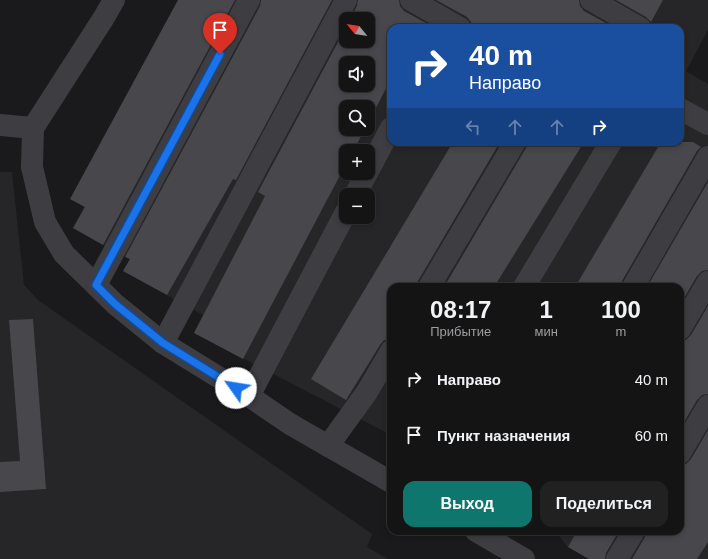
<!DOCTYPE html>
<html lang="ru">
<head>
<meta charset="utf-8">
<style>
  body { margin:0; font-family:Helvetica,sans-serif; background:#212122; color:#f1f3f6; height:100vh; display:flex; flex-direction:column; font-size:15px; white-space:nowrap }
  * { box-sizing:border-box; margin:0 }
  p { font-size:13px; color:#9d9ea0 }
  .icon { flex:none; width:22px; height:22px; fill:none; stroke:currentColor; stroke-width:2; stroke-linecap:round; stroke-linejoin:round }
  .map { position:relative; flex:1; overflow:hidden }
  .drawer { position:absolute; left:387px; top:283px; width:297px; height:252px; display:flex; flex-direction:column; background:#141415; border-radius:12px; box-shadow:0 2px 6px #0003,0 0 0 1px #333334 }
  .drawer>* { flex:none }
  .banner { position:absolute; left:387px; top:24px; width:297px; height:122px; border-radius:12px; box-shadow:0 2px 6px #0003,0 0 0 1px #333334; background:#1a4fa0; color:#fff; overflow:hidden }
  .needle { width:26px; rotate:300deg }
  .controls { position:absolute; left:339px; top:12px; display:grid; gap:8px }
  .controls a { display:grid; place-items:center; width:36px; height:36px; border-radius:8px; background:#141415; box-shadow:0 2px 6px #0003,0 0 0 1px #333334; font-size:20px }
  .pin { position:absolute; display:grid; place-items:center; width:34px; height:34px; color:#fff; margin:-41px -17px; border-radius:50% 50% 50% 0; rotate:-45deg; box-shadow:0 0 4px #0007 }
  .pin .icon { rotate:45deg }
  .me { position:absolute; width:44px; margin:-22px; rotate:302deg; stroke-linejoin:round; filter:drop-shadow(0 0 3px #0008) }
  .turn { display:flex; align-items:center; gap:14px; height:84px; padding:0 16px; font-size:18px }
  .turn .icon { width:52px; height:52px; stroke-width:2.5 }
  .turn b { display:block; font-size:28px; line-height:34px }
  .lanes { display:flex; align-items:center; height:38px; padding:0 16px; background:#0003; justify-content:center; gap:20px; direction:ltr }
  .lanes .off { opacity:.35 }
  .eta { display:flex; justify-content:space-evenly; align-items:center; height:68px; text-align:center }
  .eta b { font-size:24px; font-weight:700; line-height:28px }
  .cta { display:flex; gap:8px; margin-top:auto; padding:8px 16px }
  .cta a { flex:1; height:46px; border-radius:12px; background:#0f766e; color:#fff; font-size:16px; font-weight:700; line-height:46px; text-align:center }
  .cta a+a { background:#212122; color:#f1f3f6 }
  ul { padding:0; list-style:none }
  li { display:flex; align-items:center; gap:12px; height:56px; padding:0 16px }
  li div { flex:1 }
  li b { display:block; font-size:15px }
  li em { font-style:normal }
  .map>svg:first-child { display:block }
</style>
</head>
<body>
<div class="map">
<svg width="708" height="559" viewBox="0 0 708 559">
  <rect width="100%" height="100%" fill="#1a1a1c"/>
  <!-- built -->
  <g fill="#262629" fill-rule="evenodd">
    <path d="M178,0H708V30L686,71L708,84V559H589L568,547L555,531H680V287H391V435L194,333L203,315L123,271L130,259L73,228L84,207L70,199ZM346,19H368V41H346ZM391,28H680V142H391ZM346,63H368V85H346ZM346,107H368V129H346ZM346,151H368V173H346ZM346,195H368V217H346Z"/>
    <path d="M0,172H12L24,285L38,300L372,534L367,547L388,559H0Z"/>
  </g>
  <!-- building -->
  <g fill="#47474c" fill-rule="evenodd">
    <path d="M178,0H235L103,245L73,228L85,207L70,199Z"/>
    <path d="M261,0H332L236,180L233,179L167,295L123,271L130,259L125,257L260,6Z"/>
    <path d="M358,0H399L400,6L404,11L435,28H391V79L368,123V107H346V129H365L353,151H346V164L243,359L194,333L265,196L258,192L346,27V41H368V19H350L357,6ZM346,63H368V85H346Z"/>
    <path d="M436,0H579L580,6L584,11L615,28H472L471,22L467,17Z"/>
    <path d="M616,0H663L651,22L646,17Z"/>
    <path d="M453,142H500L418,281L417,287H391V339L384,340L380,345L346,400L311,379Z"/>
    <path d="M527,142H584L494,287H444L526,148Z"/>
    <path d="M661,142H693L701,147L697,151L622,281L621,287H575Z"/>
    <path d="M708,182V270L702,271L697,276L680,305V287H647Z"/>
    <path d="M708,306V394L702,395L697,400L680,429V341L686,340L691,335Z"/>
    <path d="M33,319L46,489L0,492V462L20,461L9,320Z"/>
    <path d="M708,430V542L697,559H632L645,537L646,531H680V465L686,464L691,459Z"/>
    <path d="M577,531H619L606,553L605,559H589L568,547Z"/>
  </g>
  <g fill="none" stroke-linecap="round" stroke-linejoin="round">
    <!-- minor -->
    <g stroke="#3d3d42" stroke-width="22">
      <path d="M114,0L103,19L33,128L32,167L45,222L64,254L115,304L163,343L249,396L290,424L391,482"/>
      <path d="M411,0L460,28"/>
      <path d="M591,0L640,28"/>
      <path d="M680,109L708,124"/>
      <path d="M0,125L33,128"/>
      <path d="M368,171L391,128"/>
      <path d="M355,195L367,173"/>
      <path d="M96,285L249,0"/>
      <path d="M429,287L515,142"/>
      <path d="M524,287L611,142"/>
      <path d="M633,287L708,157"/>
      <path d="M680,329L708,282"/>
      <path d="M163,343L346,0"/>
      <path d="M249,396L346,212"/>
      <path d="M328,446L367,392L391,351"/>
      <path d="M680,453L708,406"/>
      <path d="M476,531L524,559"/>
      <path d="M617,559L634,531"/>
    </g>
  </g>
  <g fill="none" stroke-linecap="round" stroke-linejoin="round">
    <!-- route casing -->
    <g stroke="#114b97" stroke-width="10">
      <path id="route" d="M220,54L96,285L115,304L163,343L236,388"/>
    </g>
    <!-- route -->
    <use href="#route" stroke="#1a73e8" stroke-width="7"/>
  </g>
</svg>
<div class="controls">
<a><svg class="needle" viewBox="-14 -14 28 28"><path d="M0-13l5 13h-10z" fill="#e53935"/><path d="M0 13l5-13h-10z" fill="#9d9ea0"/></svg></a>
<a><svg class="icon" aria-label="sound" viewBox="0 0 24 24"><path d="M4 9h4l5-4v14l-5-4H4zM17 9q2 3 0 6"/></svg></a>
<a><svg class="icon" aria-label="search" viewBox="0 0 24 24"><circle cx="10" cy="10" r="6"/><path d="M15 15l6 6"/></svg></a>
<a>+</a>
<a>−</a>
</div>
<div class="pin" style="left:220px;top:54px;background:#d93025"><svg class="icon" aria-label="arrive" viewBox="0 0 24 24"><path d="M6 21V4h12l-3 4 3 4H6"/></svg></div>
<svg class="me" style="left:236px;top:388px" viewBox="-20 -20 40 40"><circle r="19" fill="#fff"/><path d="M0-13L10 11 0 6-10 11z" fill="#1a73e8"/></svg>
<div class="banner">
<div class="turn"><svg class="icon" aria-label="right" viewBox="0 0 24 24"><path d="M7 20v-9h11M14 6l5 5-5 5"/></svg><div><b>40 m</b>Направо</div></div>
<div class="lanes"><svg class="icon off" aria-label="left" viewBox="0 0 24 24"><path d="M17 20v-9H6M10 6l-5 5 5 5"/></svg><svg class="icon off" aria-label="ahead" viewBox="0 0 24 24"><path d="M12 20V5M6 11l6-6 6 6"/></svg><svg class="icon off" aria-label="ahead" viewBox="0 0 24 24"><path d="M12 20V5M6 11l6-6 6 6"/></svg><svg class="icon" aria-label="right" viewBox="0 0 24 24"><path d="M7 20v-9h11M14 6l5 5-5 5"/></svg></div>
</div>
<section class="drawer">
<div class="eta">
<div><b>08:17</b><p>Прибытие</p></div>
<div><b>1</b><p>мин</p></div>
<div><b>100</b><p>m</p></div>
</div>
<ul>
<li><svg class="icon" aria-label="right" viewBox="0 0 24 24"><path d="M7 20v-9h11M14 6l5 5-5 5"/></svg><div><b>Направо</b></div><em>40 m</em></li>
<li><svg class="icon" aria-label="arrive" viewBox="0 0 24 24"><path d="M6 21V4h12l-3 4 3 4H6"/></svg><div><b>Пункт назначения</b></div><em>60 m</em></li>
</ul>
<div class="cta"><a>Выход</a><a>Поделиться</a></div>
</section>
</div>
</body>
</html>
